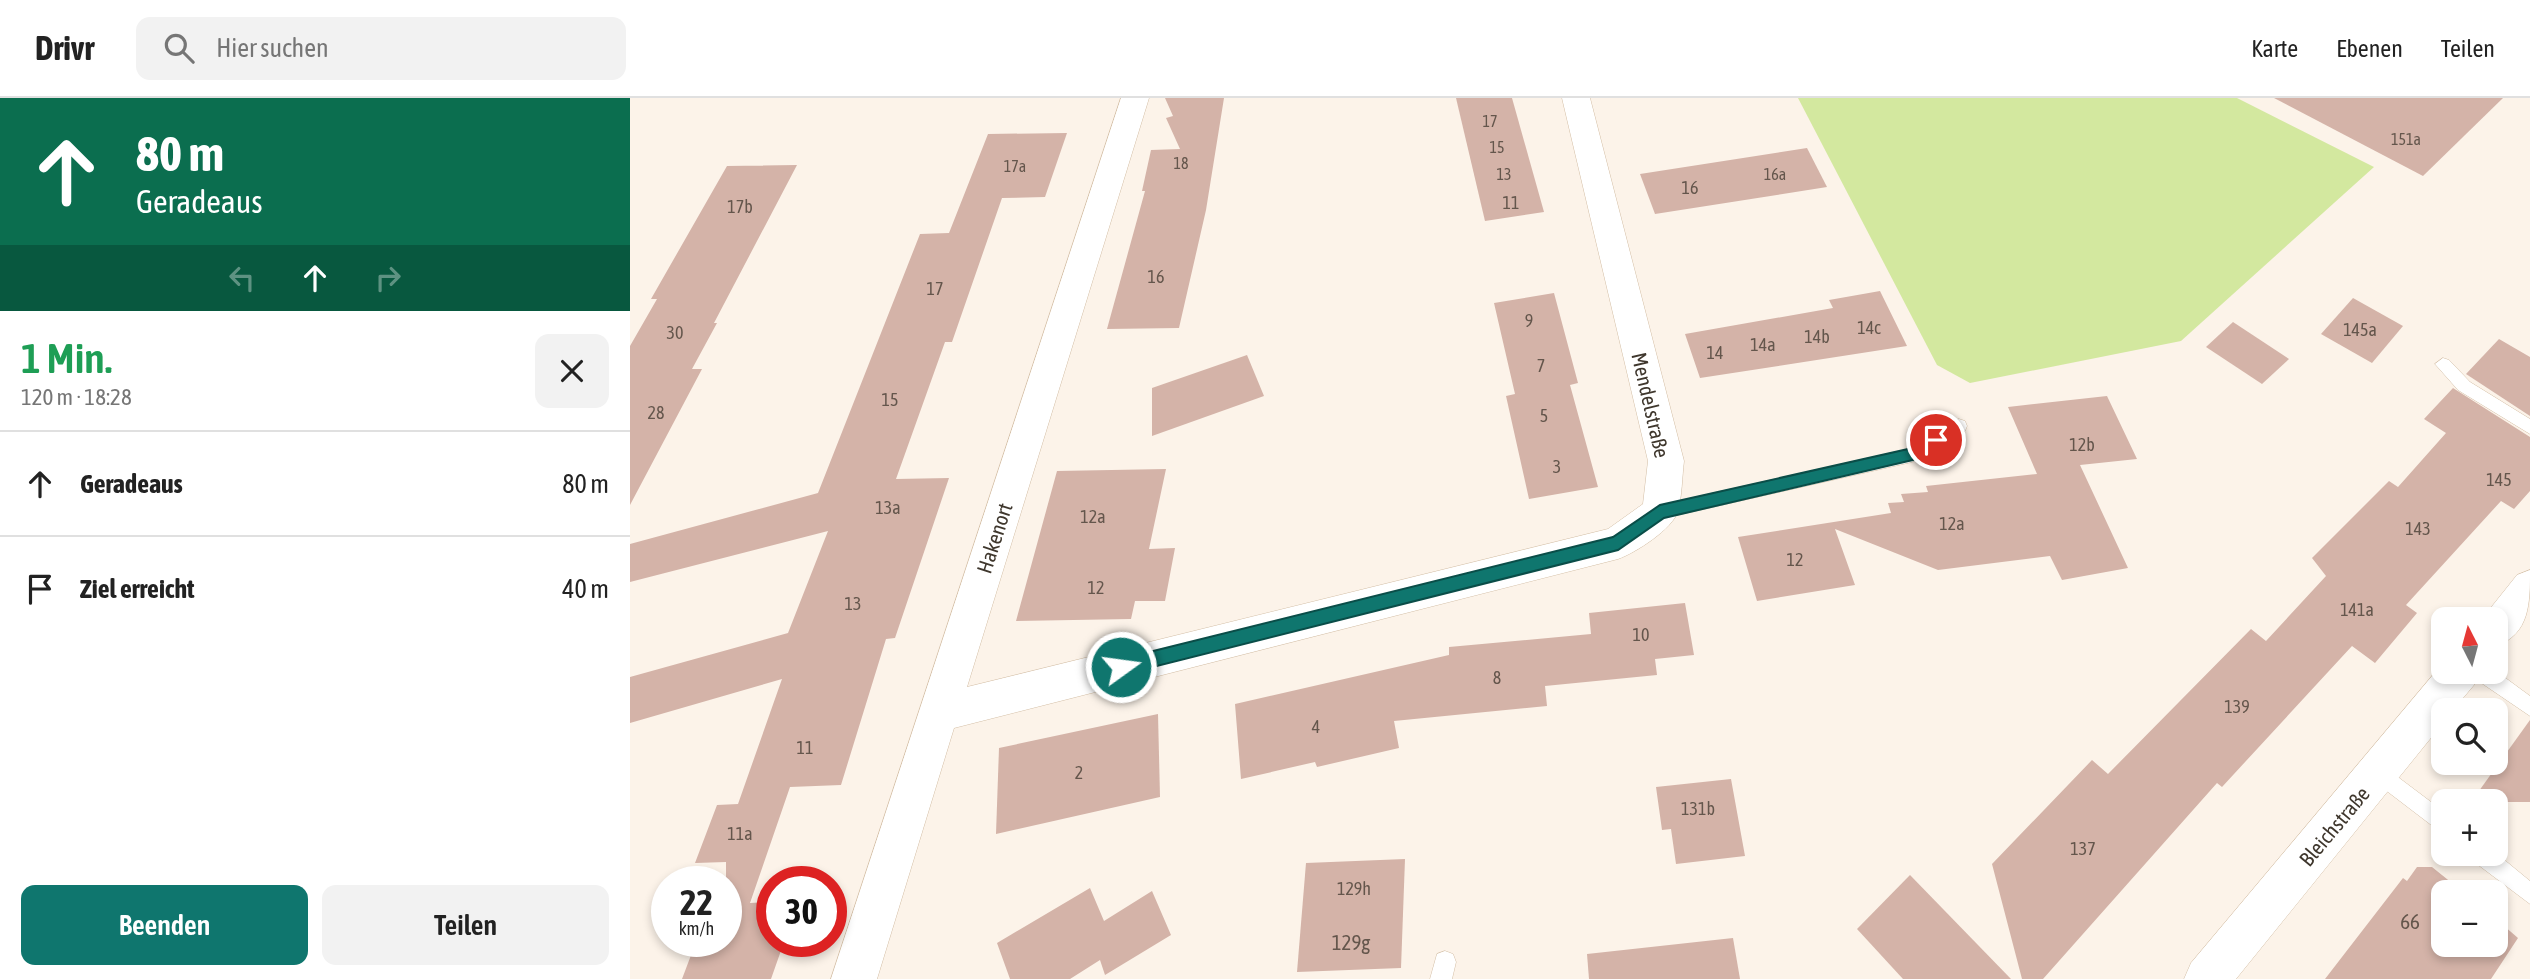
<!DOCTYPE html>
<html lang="de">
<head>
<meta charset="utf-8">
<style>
  body { margin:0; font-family:"Asap Condensed",sans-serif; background:#f2f2f2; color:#222; height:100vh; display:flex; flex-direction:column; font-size:26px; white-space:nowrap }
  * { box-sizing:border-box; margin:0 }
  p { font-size:23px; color:#767676 }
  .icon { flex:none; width:38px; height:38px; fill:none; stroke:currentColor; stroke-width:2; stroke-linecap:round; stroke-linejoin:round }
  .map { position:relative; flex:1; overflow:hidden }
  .panel { display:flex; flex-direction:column; background:#fff; width:630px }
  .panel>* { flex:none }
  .top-card { background:#0b6e4f; color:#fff; overflow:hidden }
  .needle { width:46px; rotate:354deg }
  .controls { position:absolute; left:1801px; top:509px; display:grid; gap:14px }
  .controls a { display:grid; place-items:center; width:77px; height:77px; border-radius:14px; background:#fff; box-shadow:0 4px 10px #0003; font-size:35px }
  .speed { position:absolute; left:21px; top:768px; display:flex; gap:14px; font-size:35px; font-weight:700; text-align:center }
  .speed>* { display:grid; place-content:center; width:91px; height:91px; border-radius:50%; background:#fff; box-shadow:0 4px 10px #0003; line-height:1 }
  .speed small { font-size:18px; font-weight:400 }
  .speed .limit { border:10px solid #d22; background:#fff; color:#111 }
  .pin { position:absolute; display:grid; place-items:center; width:60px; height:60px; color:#fff; margin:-30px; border:4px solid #fff; border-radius:50%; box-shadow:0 2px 7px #0007 }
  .me { position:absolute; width:77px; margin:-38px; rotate:76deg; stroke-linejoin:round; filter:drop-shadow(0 0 5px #0008) }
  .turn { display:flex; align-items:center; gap:24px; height:147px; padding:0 21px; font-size:32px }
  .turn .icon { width:91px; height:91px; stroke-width:2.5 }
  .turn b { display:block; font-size:49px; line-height:60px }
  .lanes { display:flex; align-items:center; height:66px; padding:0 21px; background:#0003; justify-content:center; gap:35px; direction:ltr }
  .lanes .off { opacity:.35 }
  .round { display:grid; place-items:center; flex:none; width:74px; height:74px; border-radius:14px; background:#f2f2f2 }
  .headline { display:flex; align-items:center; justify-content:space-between; height:119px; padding:0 21px }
  h1 { font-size:42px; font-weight:600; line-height:52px; color:#1e9e55 }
  .button { display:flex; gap:14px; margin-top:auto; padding:14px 21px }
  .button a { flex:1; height:80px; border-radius:14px; background:#0f766e; color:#fff; font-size:28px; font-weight:600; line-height:80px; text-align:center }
  .button a+a { background:#f2f2f2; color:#222 }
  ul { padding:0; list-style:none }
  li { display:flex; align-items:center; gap:21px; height:105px; padding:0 21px; border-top:2px solid #e0e0e0 }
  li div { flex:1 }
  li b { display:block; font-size:26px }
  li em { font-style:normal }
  header { display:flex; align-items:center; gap:42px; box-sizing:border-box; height:98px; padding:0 35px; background:#fff; border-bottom:2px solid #e0e0e0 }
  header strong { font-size:33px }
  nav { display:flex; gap:38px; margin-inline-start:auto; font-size:24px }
  .search { width:490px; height:63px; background:#f2f2f2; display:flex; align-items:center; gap:18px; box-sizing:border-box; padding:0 24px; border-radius:14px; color:#767676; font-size:26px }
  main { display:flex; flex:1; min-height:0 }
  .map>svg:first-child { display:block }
</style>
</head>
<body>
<header>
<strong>Drivr</strong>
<div class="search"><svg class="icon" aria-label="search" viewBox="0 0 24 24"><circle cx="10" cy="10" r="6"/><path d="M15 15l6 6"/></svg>Hier suchen</div>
<nav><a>Karte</a><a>Ebenen</a><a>Teilen</a></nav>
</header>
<main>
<section class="panel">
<div class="top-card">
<div class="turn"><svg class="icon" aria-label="ahead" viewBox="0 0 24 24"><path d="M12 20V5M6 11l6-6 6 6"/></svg><div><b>80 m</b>Geradeaus</div></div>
<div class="lanes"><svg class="icon off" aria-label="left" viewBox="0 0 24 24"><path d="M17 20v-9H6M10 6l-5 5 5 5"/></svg><svg class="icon" aria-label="ahead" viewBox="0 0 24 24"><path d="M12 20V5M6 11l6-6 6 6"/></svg><svg class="icon off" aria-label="right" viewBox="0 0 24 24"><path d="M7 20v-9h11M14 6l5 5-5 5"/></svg></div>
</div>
<div class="headline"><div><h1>1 Min.</h1><p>120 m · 18:28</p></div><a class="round"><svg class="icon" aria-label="close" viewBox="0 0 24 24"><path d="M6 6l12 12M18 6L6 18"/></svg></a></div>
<ul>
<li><svg class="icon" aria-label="ahead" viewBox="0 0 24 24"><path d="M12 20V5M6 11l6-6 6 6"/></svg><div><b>Geradeaus</b></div><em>80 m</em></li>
<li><svg class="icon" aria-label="arrive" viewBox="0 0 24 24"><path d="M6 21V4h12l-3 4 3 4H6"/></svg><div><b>Ziel erreicht</b></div><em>40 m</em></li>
</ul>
<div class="button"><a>Beenden</a><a>Teilen</a></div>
</section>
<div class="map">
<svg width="1900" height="881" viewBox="0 0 1900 881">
  <rect width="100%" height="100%" fill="#fcf3e9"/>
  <!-- green -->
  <path fill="#d3e89f" d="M1168,0H1607L1744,69L1551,243L1340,285L1307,267Z"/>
  <!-- building -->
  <g fill="#d4b3a8">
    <path d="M535,0H594L576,112L549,230L477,231L515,93H512L521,52L550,51L536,20L543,18Z"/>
    <path d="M826,0H882L914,114L855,123Z"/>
    <path d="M1644,0H1873L1793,78Z"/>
    <path d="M437,35L415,99L372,100L322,244H315L266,381L319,380L265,540L256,541L211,687L160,689L120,805L142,804V844H154L141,881H52L66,844H96V764L65,765L87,707L108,706L152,581L0,625V579L158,535L198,433L0,484V446L188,395L290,136L319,135L358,36Z"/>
    <path d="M1177,50L1197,89L1025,116L1010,76Z"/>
    <path d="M167,67L84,225H87L62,271H72L0,407V248L27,201H21L97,68Z"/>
    <path d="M1250,193L1277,248L1070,280L1055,236L1203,210L1199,202Z"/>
    <path d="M924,195L948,285L940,287L968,389L899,401L876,298L885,296L864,205Z"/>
    <path d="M1723,200L1773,228L1742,265L1691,236Z"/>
    <path d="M1603,224L1659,261L1632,286L1576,249Z"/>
    <path d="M1869,241L1900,259V318L1836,276Z"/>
    <path d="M617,257L634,298L522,338V290Z"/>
    <path d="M1823,290L1900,339V393L1884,411L1871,403L1776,507L1787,515L1745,565L1722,548L1592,689L1587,685L1413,881H1392L1362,766L1462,662L1478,676L1621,531L1636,543L1696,478L1682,460L1759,383L1768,389L1816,335L1794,321Z"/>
    <path d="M1477,298L1507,361L1450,367L1498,470L1432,482L1420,458L1308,472L1205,431L1225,487L1127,503L1108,439L1261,415L1258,405L1274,404L1271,396L1298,394L1296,388L1407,376L1378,309Z"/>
    <path d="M536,371L519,451L545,450L535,503H505L501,521L386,523L427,373Z"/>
    <path d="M1055,505L1064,557L1025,561L1027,577L915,588L917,608L764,623L769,650L687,669L685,664L611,681L605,606L819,557V549L961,536L959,515Z"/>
    <path d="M528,616L530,699L366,736L369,650Z"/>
    <path d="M1900,622V704H1841Z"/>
    <path d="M1101,681L1115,758L1046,766L1041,731L1032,732L1026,689Z"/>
    <path d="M775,761L771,870L667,874L676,765Z"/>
    <path d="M1787,769H1802L1833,794H1813V847H1866V821L1888,840L1861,881H1695L1773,780L1777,783Z"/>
    <path d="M1280,777L1381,881H1273L1227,831Z"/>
    <path d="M460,790L474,823L522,793L541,837L475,877L470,862L440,881H380L367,845Z"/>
    <path d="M1103,840L1110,881H959L957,856Z"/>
  </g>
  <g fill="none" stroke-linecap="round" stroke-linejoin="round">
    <!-- service casing -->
    <g stroke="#d3bea5" stroke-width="1">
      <g id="service">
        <path d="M1813,260L1819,262L1840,284L1900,321V336L1828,292L1805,266Z"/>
        <path d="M1329,321L1335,323L1337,328L1335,333L1282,364L1030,421L1024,419L1021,414L1024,409L1030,407L1278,351Z"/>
        <path d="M1866,573L1900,598V618L1844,580L1842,574Z"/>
        <path d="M1748,664L1813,713V736L1741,681L1738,674L1741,667Z"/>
        <path d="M1866,755L1900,783V806L1843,763L1840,756Z"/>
        <path d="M815,853L823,856L826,864L822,881H800L807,856Z"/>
      </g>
    </g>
    <!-- minor casing -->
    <g stroke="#d3bea5" stroke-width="1">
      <g id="minor">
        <path d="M491,0H519L337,589L978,431L1013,406L1018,363L932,0H960L1054,363C1052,379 1052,398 1048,413C1043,431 1005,455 988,461L324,630L247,881H201Z"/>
        <path d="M1900,472C1900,505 1900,536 1866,548V522H1851L1887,477Z"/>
        <path d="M1813,565V574H1850L1844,587L1823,612H1813V625L1606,881H1554L1561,865Z"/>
      </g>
    </g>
    <!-- service -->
    <use href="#service" fill="#fff" fill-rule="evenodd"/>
    <!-- minor -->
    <use href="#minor" fill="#fff" fill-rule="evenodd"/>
  </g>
  <!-- route -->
  <path fill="#0f766e" stroke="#0a4d48" stroke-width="2" d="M1306,336L1311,338L1313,342L1311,347L1287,361L1034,420L988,452L491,577L485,575L483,569L485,564L491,561L983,439L1030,407L1278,351Z"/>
  <g text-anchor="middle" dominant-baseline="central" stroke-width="7" stroke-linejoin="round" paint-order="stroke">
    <!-- far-number labels -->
    <g font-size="16" fill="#64564c">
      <text x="860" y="23">17</text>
      <text x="1776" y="41">151a</text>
      <text x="867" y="49">15</text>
      <text x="551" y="65">18</text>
      <text x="385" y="68">17a</text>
      <text x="874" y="76">13</text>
      <text x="1145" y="76">16a</text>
    </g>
    <!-- number labels -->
    <g font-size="18" fill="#64564c">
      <text x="1060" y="89">16</text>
      <text x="881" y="104">11</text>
      <text x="110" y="108">17b</text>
      <text x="526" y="178">16</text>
      <text x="305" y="190">17</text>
      <text x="899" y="222">9</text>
      <text x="1239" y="229">14c</text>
      <text x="1730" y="231">145a</text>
      <text x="45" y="234">30</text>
      <text x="1187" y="238">14b</text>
      <text x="1133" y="246">14a</text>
      <text x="1085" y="254">14</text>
      <text x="911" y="267">7</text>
      <text x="260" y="301">15</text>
      <text x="26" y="314">28</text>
      <text x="914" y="317">5</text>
      <text x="1452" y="346">12b</text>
      <text x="927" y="368">3</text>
      <text x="1869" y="381">145</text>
      <text x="258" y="409">13a</text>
      <text x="463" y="418">12a</text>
      <text x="1322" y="425">12a</text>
      <text x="1788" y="430">143</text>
      <text x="1165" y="461">12</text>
      <text x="466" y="489">12</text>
      <text x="223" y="505">13</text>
      <text x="1727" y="511">141a</text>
      <text x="1011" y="536">10</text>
      <text x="867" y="579">8</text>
      <text x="1607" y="608">139</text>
      <text x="686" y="628">4</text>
      <text x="175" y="649">11</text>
      <text x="449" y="674">2</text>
      <text x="1068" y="710">131b</text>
      <text x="110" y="735">11a</text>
      <text x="1453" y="750">137</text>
      <text x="724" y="790">129h</text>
    </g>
    <!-- street labels -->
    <g font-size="21" fill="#3f372d" stroke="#fff">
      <text transform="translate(1021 307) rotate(77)">Mendelstraße</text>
      <text transform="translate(364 440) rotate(-72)">Hakenort</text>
      <text transform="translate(1704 728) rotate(-50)">Bleichstraße</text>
    </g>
    <!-- near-number labels -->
    <g font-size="21" fill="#64564c">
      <text x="1780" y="823">66</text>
      <text x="721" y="844">129g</text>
    </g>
  </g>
</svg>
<div class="controls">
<a><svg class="needle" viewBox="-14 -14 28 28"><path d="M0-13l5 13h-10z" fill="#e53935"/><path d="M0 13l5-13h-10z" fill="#767676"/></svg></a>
<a><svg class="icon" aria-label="search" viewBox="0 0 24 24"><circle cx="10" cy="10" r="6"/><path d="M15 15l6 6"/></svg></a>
<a>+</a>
<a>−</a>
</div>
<div class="speed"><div>22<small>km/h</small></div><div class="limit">30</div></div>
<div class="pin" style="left:1306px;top:342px;background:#d93025"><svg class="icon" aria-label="arrive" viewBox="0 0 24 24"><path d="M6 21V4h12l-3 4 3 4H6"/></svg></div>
<svg class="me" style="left:491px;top:569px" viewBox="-20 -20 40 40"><circle r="17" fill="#0f766e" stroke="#fff" stroke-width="3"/><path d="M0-11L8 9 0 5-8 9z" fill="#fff"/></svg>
</div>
</main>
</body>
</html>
